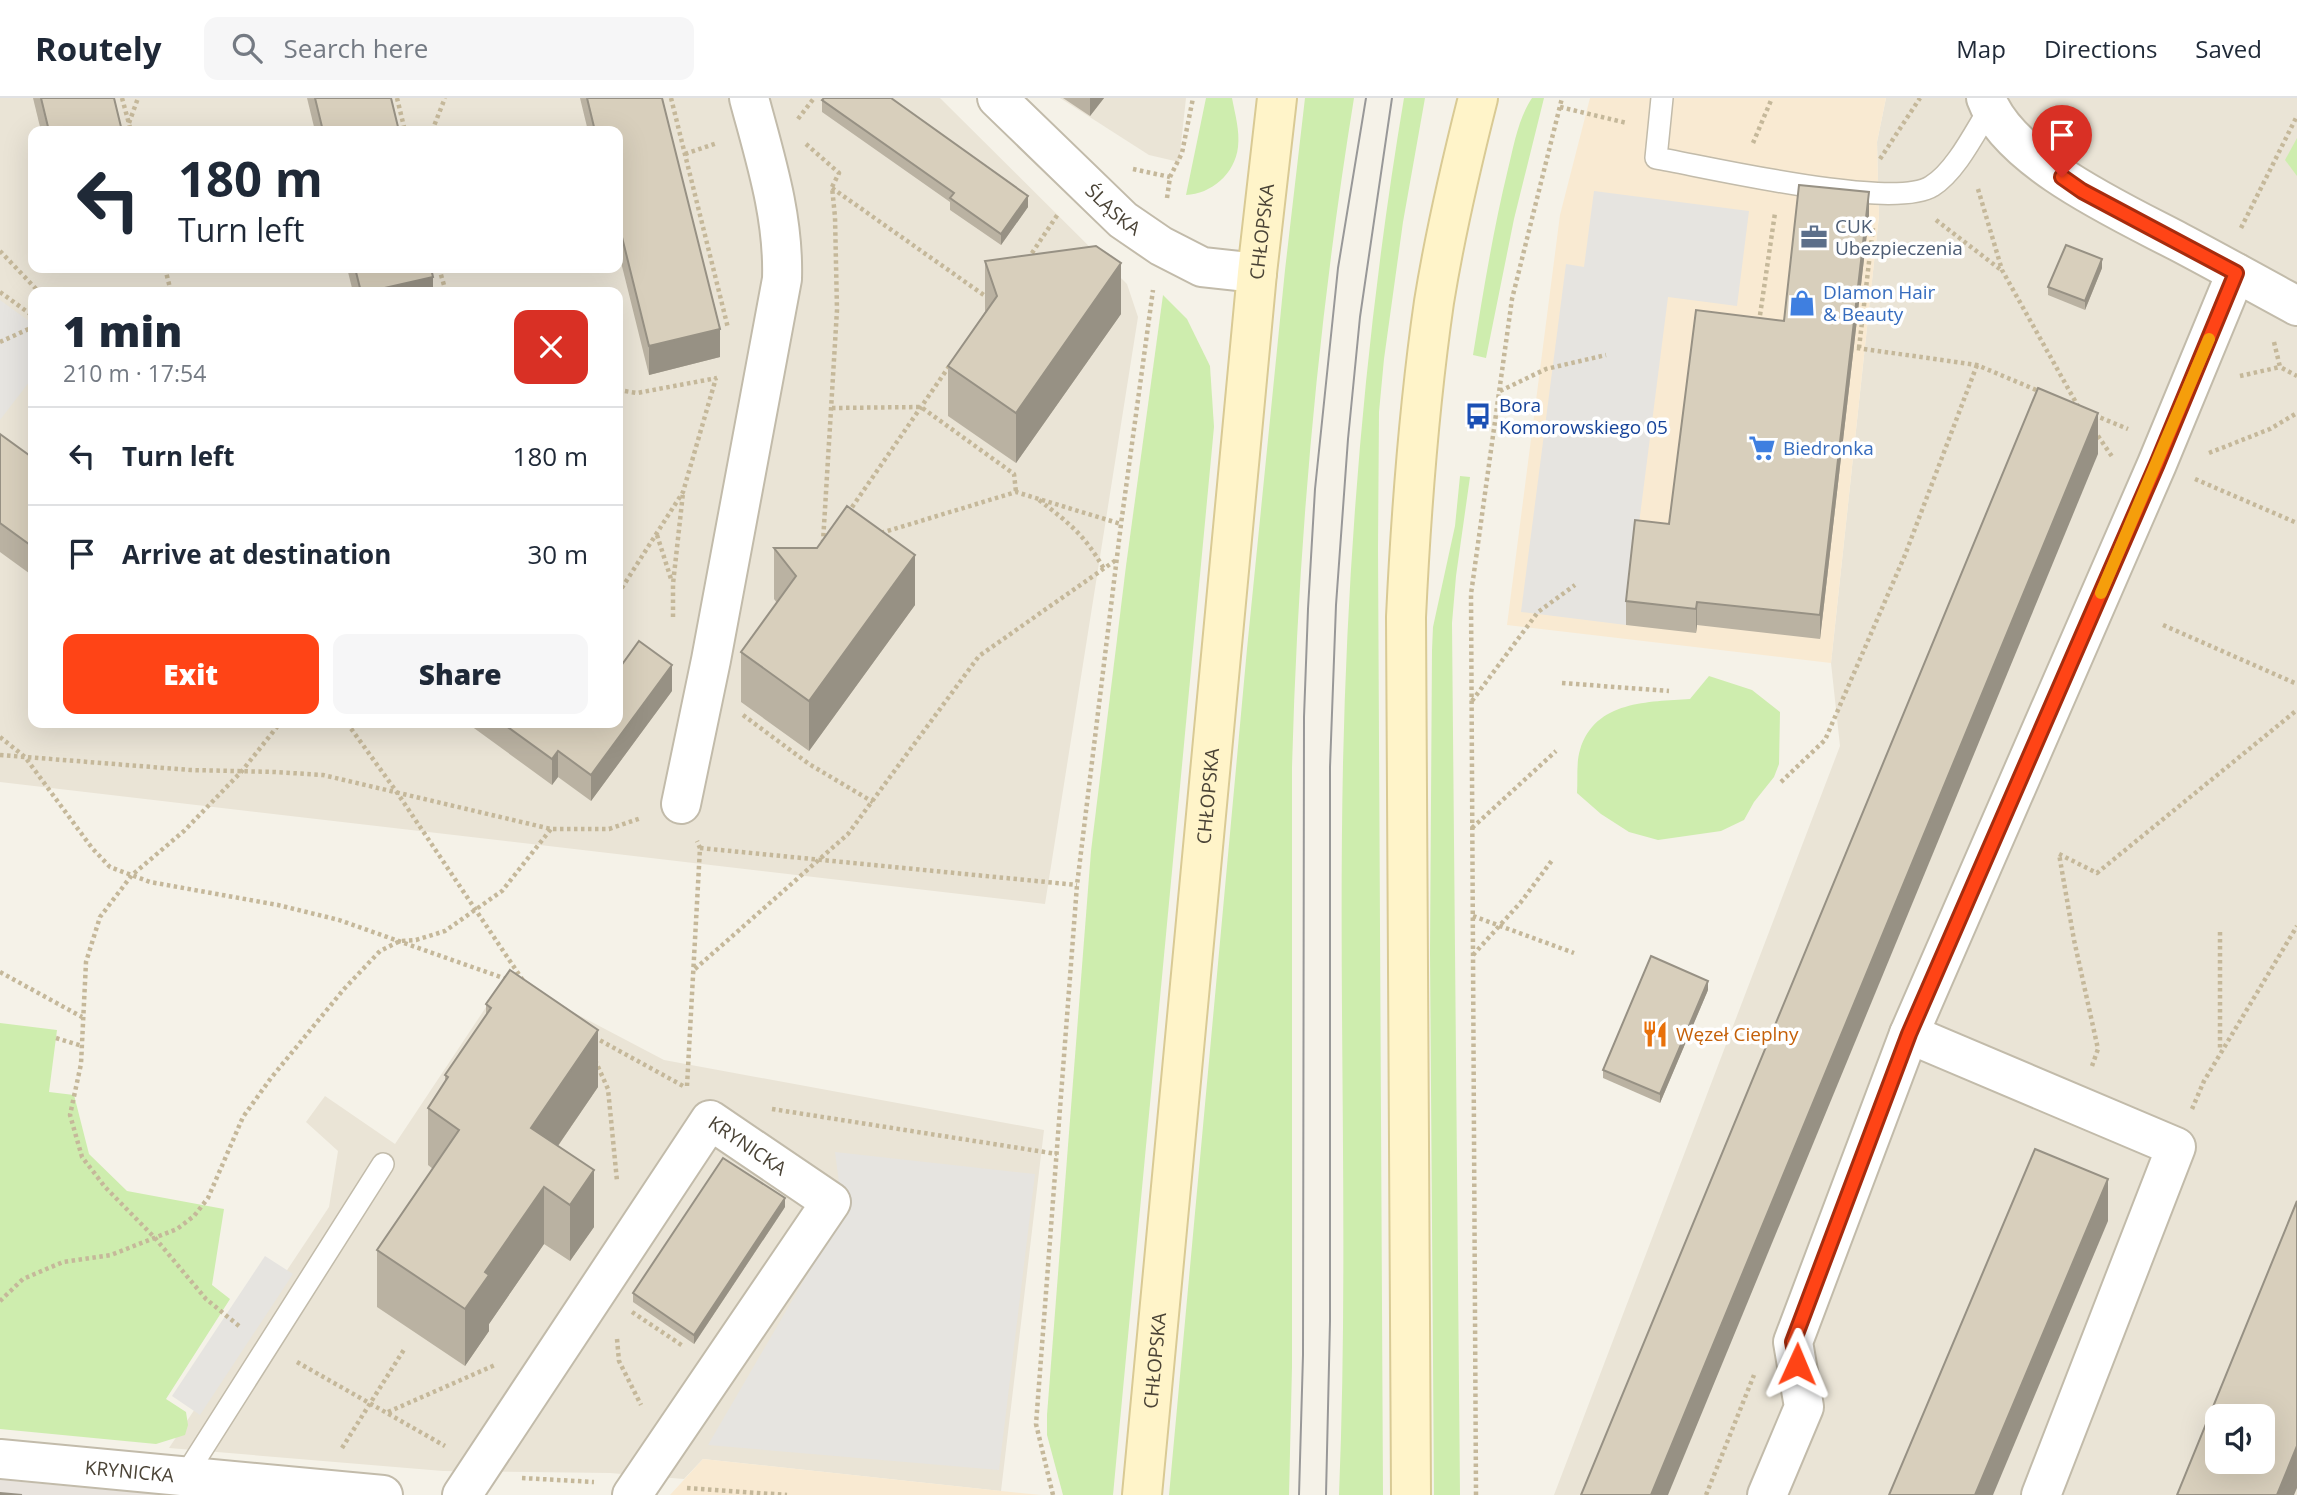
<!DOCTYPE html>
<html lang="en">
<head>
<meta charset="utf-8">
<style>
  body { margin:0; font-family:"Open Sans",sans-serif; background:#f6f6f7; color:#1f2937; height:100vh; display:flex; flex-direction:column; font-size:26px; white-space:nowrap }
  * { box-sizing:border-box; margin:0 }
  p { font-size:23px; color:#747a83 }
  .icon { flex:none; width:38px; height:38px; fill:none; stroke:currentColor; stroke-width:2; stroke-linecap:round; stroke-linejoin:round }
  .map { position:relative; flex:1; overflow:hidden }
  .details { position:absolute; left:28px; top:189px; width:595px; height:441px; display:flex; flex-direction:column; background:#fff; border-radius:14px; box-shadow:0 7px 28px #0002 }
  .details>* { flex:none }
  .guide { position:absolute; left:28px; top:28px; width:595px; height:147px; border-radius:14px; box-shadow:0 7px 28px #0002; background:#fff; color:#1f2937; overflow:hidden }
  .fabs { position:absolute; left:2205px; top:1306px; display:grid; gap:14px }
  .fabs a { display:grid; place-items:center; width:70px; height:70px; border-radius:14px; background:#fff; box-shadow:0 7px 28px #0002; font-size:35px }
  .pin { position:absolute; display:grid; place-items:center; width:60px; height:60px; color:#fff; margin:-72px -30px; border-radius:50% 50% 50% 0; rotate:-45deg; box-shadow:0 0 7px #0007 }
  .pin .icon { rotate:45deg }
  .me { position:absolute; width:77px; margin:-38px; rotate:1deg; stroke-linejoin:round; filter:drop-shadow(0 0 5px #0008) }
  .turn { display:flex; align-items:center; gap:24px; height:147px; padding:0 35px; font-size:32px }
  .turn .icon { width:91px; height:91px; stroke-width:2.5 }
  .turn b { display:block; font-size:49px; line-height:60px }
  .round { display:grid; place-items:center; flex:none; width:74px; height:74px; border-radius:14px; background:#f6f6f7 }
  .head { display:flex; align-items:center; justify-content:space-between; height:119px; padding:0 35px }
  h1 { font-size:42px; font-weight:800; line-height:52px }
  .button { display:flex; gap:14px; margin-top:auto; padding:14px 35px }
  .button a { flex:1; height:80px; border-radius:14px; background:#ff4416; color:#fff; font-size:28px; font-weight:800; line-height:80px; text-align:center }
  .button a+a { background:#f6f6f7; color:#1f2937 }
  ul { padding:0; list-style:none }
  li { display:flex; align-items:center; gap:21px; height:98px; padding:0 35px; border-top:2px solid #e0e1e3 }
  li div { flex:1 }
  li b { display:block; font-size:26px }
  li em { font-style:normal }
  header { display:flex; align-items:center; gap:42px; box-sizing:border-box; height:98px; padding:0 35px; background:#fff; border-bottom:2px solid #e0e1e3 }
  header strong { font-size:33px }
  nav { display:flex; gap:38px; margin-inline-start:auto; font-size:24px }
  .search { width:490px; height:63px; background:#f6f6f7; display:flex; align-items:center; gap:18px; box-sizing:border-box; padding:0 24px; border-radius:14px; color:#747a83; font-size:26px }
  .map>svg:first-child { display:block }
</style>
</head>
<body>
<header>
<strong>Routely</strong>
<div class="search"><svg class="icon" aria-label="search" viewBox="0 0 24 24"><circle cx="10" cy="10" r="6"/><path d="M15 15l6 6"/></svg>Search here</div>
<nav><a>Map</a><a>Directions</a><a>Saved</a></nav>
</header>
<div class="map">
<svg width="2297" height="1397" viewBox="0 0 2297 1397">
  <rect width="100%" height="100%" fill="#f5f2e8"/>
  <!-- residential -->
  <g fill="#eae4d6" fill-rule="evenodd">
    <path d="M0,0H940L1127,186L1138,219L1045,806L0,684ZM33,33H618V170H33ZM33,194H618V625H33Z"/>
    <path d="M1060,0H1186L1179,64L1149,57Z"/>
    <path d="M1886,0H2297V1397H1554L1840,648L1831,565L1879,118L1877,44ZM2217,1318H2263V1363H2217Z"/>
    <path d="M506,879L664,962L1044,1032L1001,1393L703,1361L684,1381L610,1375L443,1373L169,1350L329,1109L338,1053L306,1024L325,998L395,1046Z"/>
  </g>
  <!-- commercial -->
  <g fill="#f9ead2">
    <path d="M1590,0H1886L1877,44L1879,118L1831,565L1507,527L1560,117Z"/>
    <path d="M703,1361L1001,1393L1041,1397H670Z"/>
  </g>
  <!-- industrial -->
  <path fill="#e8e3dd" d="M0,1382L167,1397H0Z"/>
  <!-- green -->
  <g fill="#ceedae">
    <path d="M1206,0H1232C1235,16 1240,33 1238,49C1235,76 1211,96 1186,97Z"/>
    <path d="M1305,0H1354C1318,222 1298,445 1292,670V1269L1289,1397H1169L1247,551L1285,172Z"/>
    <path d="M1404,0H1425L1403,124L1384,261L1379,314L1378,450L1383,1397H1339C1349,1153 1338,909 1343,665C1348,442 1367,220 1404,0Z"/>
    <path d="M1532,0H1544L1514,121L1486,260L1473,257C1483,195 1493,133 1508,71C1514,47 1518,21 1532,0Z"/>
    <path d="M2297,40V78L2285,62Z"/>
    <path d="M1163,197L1187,221L1210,268L1214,329L1113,1397H1063L1047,1337V1317L1091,753L1126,468Z"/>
    <path d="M1460,378L1470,379L1456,478L1452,525L1460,1397H1434L1430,855L1432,552L1433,529L1455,428Z"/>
    <path d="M1709,578L1752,592L1780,614L1779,666L1774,679L1754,704L1744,722L1721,733L1658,742L1629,734L1601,716L1577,695C1578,681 1576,665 1580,652C1595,602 1649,604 1690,601Z"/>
    <path d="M0,925L57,932L49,994L74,997L89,1056L127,1093L224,1111L212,1187L230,1201L166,1301L186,1314L188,1327L185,1337L156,1346L0,1331Z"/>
  </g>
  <!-- parking -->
  <g fill="#e6e4e0">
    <path d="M1594,93L1749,113L1737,208L1668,199L1626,527L1521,514L1566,166L1584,169Z"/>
    <path d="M0,202L33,226V279L0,322Z"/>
    <path d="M835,1054L1035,1076L999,1372L708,1347L843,1115Z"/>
    <path d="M265,1158L293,1176L200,1317L172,1298Z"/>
  </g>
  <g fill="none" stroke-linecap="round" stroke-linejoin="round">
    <!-- service casing -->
    <g stroke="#c2bbaa" stroke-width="24">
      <g id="service">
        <path d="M1662,0L1656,60C1708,69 1894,113 1932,88C1956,73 1975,34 1990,10"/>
        <path d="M185,1378L383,1066"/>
      </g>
    </g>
    <!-- minor casing -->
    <g stroke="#c2bbaa" stroke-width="42">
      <g id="minor">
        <path id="s1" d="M997,0L1123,122L1161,148L1202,169L1257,175"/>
        <path d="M1986,0C2009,63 2122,114 2179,144C2219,165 2258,187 2297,208"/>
        <path d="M681,706L711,562L782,181C784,118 765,60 749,0"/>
        <path id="s2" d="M0,1361L383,1397"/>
        <path id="s3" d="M462,1397L710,1022L831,1104L632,1397"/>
        <path d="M1767,1397L1804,1309L1793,1244L1909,936"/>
        <path d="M2041,1397L2176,1049L1909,936L2157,366L2236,175"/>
      </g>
    </g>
    <!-- secondary casing -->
    <g stroke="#d9ca94" stroke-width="42">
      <g id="secondary">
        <path id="s4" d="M1142,1397L1257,175L1277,0"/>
        <path d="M1411,1397L1406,519C1411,414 1419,308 1434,204C1445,136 1461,67 1478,0"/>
      </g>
    </g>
    <!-- path -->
    <g stroke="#c5b89a" stroke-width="4.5" stroke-dasharray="3.5 3.5" stroke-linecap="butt">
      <path d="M122,0L131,33"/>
      <path d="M397,0L405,33"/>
      <path d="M671,0L728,230"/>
      <path d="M1560,9L1627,25"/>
      <path d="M798,21L814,0"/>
      <path d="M129,25L138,0"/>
      <path d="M432,33L445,0"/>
      <path d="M1753,45L1772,0"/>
      <path d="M806,46L839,75L832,89L835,119L837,212L823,444"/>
      <path d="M685,56L717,45"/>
      <path d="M1880,61L1920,0"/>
      <path d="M1133,71L1170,79"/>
      <path d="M832,90L988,200"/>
      <path d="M1978,91L2002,172L2079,310"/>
      <path d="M1167,100L1170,79L1182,55L1193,0"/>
      <path d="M1936,122L2001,172"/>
      <path d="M2241,130L2297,18"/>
      <path d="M0,153L39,194"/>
      <path d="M1028,161L1058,116"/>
      <path d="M165,170L171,194"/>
      <path d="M439,170L446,194"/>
      <path d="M0,194L33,218"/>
      <path d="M1759,224L1775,115"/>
      <path d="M0,244L33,229"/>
      <path d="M2274,244L2280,269L2297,278"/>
      <path d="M1850,249L1977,267L2041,294"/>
      <path d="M1859,250L1873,130"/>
      <path d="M2240,278L2280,269"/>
      <path d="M618,292L637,295L717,280"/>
      <path d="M1500,293L1546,271L1606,257"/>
      <path d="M832,310L921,309L1014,376L1016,394"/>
      <path d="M2094,317L2128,331"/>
      <path d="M2094,332L2113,360"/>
      <path d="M2209,355L2270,331L2297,315"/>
      <path d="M2195,381L2297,425"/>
      <path d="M1039,402C1070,426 1084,436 1104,471"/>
      <path d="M848,415L950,267"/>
      <path d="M881,435L1016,394L1121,426"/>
      <path d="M657,437L671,481"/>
      <path d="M618,496L683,394L716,280"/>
      <path d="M673,519V486L683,395"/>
      <path d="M2163,527L2297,586"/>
      <path d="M618,560L630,564"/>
      <path d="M1562,585L1669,593"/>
      <path d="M1472,603L1538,514L1575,487"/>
      <path d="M743,617L809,666L873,704"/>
      <path d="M347,625L396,693L524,884"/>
      <path d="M0,639L25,659L92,750L110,769L150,784L278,807L339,822L509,882"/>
      <path d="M0,657L190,672L275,674L323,677L551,731H609L641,720"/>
      <path d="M1781,684L1825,642L1905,457L1977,267"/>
      <path d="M1472,730L1556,653"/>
      <path d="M700,750L1077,787"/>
      <path d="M1473,818L1574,855"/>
      <path d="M2220,834V952"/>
      <path d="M1473,857L1521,804L1553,761"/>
      <path d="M695,871L848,736L979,558L1116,462"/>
      <path d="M0,874L82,919"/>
      <path d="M594,939L685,989"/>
      <path d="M56,940L82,948"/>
      <path d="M595,962L608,991L617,1083"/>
      <path d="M2092,968L2098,951L2074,842L2059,756L2097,775L2297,612"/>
      <path d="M687,988L700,750L697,743"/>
      <path d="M772,1011L1057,1056"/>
      <path d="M2192,1011L2204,983L2297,828"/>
      <path d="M0,1203L23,1181L63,1164L111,1157L177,1131L194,1118L208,1100L243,1019L271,980L344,891L380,853L400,843L416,842L445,833L502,793L551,731"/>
      <path d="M632,1214L683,1248"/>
      <path d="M239,1228L206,1201L155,1140L105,1089L82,1059L70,1017L81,966L86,864L100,819L132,777L184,733L242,673L280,625"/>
      <path d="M617,1241L619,1263L641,1307"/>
      <path d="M297,1264L445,1348"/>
      <path d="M388,1314L495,1267"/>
      <path d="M342,1350L405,1250"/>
      <path d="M522,1380L594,1384"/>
      <path d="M687,1390L787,1397"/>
      <path d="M1053,1397L1036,1326L1077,787L1121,426L1153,192"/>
      <path d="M1476,1397L1471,496L1512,201L1562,0"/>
      <path d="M1706,1397L1754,1277"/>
    </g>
    <!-- service -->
    <use href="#service" stroke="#fff" stroke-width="21"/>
    <!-- minor -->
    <use href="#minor" stroke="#fff" stroke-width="38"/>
    <!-- secondary -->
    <use href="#secondary" stroke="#fff4c9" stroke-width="38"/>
    <!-- tram -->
    <g stroke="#989898" stroke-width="2">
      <path d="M1299,1397L1303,1257L1304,619L1308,511L1315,391L1338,170L1366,0"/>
      <path d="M1326,1397L1330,1223V669L1336,507L1348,341L1360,219L1392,0"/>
    </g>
  </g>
  <!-- wall -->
  <g fill="#bab2a2">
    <path d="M33,0H114L122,33H41Z"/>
    <path d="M307,0H391L399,33H315Z"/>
    <path d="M580,0H662L720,259L649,277L618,152V33H588Z"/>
    <path d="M1063,0H1104L1090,18Z"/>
    <path d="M822,2L1028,109L1001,147L950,112V104L822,14Z"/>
    <path d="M1869,118L1820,541L1697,527L1696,535L1626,527V503L1669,426L1784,223Z"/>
    <path d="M985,163L1121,216L1016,365L948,318V268L985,214Z"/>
    <path d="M347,170H431L433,194H353Z"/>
    <path d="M2102,170L2085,212L2048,197V189Z"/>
    <path d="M0,336L33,360V478L0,454Z"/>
    <path d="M774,450L915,507L809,653L741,604V554L777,505L774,501Z"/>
    <path d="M672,593L591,703L558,679L552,687L467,625H618Z"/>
    <path d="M1708,892L1660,1005L1603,980V972Z"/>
    <path d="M486,906L598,989L558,1048L594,1129L570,1163L544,1146L489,1226V1233L465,1268L377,1209V1152L433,1071L428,1067V1010L445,984V977L486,917Z"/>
    <path d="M785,1109L694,1246L633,1204V1195Z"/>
  </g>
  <!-- shaded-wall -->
  <g fill="#979184">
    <path d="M1090,0H1104L1090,18Z"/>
    <path d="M1869,94V118L1820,541V517Z"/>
    <path d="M1028,98V109L1001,147V136Z"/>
    <path d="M2102,161V170L2085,212V203Z"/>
    <path d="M1121,165V216L1016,365V315Z"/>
    <path d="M75,170H96L75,175Z"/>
    <path d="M433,179V194H367Z"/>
    <path d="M720,231V259L649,277V248Z"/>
    <path d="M2098,315V356L1668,1397H1651Z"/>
    <path d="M915,457V507L809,653V603Z"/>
    <path d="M1697,504V527L1696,535V511Z"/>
    <path d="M672,567V593L591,703V677Z"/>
    <path d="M558,653V679L552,687V661Z"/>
    <path d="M1708,883V892L1660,1005V996Z"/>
    <path d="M598,932V989L531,1087V1030Z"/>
    <path d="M594,1072V1129L570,1163V1107Z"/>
    <path d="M2108,1081V1123L1993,1397H1975Z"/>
    <path d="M544,1089V1146L489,1226V1233L465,1268V1211L485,1174Z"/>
    <path d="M785,1100V1109L694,1246V1237Z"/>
    <path d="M2297,1348V1390L2294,1397H2277Z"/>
  </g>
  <!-- building -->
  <g fill="#d8cfbc" stroke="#979184" stroke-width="2" fill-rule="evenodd">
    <path d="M41,0H114L122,33H49Z"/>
    <path d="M315,0H391L399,33H323Z"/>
    <path d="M587,0H662L720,231L649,248L618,123V33H595Z"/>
    <path d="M824,0H891L1028,98L1001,136L950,100L954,95L822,2Z"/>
    <path d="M1799,87L1869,94L1820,517L1697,504L1696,511L1626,503L1635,422L1669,426L1696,212L1784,223Z"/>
    <path d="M2066,147L2102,161L2085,203L2048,189Z"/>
    <path d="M1096,148L1121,165L1016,315L948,268L997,198L985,163Z"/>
    <path d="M355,170H431L433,179L367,194H361Z"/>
    <path d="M2038,290L2098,315L1651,1397H1581Z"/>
    <path d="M0,336L33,360V449L0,425Z"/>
    <path d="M847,408L915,457L809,603L741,554L796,478L774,450H817Z"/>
    <path d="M639,543L672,567L591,677L558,653L552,661L502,625H618V572Z"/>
    <path d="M1651,858L1708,883L1660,996L1603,972Z"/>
    <path d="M510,872L598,932L531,1030L594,1072L570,1107L544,1089L485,1174L489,1177L465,1211L377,1152L459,1032L428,1010L448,979L445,977L491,910L486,906Z"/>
    <path d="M2035,1051L2108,1081L1975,1397H1889Z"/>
    <path d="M723,1060L785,1100L694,1237L633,1195Z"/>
    <path d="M2297,1103V1348L2277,1397H2177ZM2217,1318H2263V1363H2217Z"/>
    <path d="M0,1395L22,1397H0Z"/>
  </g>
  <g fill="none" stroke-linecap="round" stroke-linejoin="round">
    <!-- route casing -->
    <g stroke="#a62c0e" stroke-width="18">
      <path id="route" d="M1797,1266L1793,1244L1909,936L2157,366L2236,175L2082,93L2062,79"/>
    </g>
    <!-- route -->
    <use href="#route" stroke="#ff4416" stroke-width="12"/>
    <!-- slow -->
    <path stroke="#f59e0b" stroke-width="12" d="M2101,495L2209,241"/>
  </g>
  <!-- icons -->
  <defs>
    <g id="office-bare" transform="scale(2.1)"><path d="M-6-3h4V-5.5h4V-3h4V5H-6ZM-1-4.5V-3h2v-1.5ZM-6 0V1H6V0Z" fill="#5c6f8a" stroke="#fff" stroke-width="2.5" paint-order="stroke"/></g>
    <g id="shop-bare" transform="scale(2.1)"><path d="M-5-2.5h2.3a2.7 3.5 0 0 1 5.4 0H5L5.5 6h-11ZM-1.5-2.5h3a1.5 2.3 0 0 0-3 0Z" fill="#3f7fe0" stroke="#fff" stroke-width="2.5" paint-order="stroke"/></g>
    <g id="bus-bare" transform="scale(2.1)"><path d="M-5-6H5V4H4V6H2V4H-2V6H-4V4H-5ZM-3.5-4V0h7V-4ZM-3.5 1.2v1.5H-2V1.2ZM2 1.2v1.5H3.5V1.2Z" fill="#1a4fb4" stroke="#fff" stroke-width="2.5" paint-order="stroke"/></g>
    <g id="supermarket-bare" transform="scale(2.1)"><path d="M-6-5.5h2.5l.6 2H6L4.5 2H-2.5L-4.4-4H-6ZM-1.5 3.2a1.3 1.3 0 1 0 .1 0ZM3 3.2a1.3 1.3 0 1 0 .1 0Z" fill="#3f7fe0" stroke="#fff" stroke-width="2.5" paint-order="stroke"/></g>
    <g id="restaurant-bare" transform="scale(2.1)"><path d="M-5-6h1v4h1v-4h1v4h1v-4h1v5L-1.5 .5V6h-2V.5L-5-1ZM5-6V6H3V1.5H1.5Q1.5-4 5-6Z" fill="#e8710a" stroke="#fff" stroke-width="2.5" paint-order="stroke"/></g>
  </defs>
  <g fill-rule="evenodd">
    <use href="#office-bare" x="1814" y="139"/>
    <use href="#shop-bare" x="1802" y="205"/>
    <use href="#bus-bare" x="1478" y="318"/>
    <use href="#supermarket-bare" x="1762" y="350"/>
    <use href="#restaurant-bare" x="1655" y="936"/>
  </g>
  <g text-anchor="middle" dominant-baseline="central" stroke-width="7" stroke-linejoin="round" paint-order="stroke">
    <!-- street labels -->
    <g font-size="19" fill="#4a4336" stroke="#fff">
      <text stroke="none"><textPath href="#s1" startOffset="161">ŚLĄSKA</textPath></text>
      <text stroke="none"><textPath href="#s4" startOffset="1269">CHŁOPSKA</textPath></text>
      <text stroke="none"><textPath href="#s4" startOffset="702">CHŁOPSKA</textPath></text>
      <text stroke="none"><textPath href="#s3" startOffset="495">KRYNICKA</textPath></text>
      <text stroke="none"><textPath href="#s4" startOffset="135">CHŁOPSKA</textPath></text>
      <text stroke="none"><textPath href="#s2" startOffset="130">KRYNICKA</textPath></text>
    </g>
    <!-- service labels -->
    <g font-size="19" fill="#4e5e75" stroke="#fff" text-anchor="start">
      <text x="1835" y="128">CUK<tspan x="1835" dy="22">Ubezpieczenia</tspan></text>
    </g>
    <!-- shop labels -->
    <g font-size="19" fill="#366cbe" stroke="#fff" text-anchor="start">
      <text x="1823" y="194">DIamon Hair<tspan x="1823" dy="22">&amp; Beauty</tspan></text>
      <text x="1783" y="350">Biedronka</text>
    </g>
    <!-- transit labels -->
    <g font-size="19" fill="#164399" stroke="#fff" text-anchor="start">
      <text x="1499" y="307">Bora<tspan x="1499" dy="22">Komorowskiego 05</tspan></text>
    </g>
    <!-- food labels -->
    <g font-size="19" fill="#c56008" stroke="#fff" text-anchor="start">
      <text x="1676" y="936">Węzeł Cieplny</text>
    </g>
  </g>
</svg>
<div class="fabs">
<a><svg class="icon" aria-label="sound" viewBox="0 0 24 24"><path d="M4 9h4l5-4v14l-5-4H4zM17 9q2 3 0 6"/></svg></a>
</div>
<div class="pin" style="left:2062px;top:79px;background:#d93025"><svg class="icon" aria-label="arrive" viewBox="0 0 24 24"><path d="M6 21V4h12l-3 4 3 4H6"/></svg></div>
<svg class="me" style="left:1797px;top:1266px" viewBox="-20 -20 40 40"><path d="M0-17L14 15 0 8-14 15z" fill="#ff4416" stroke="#fff" stroke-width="4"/></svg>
<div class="guide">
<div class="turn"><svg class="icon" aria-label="left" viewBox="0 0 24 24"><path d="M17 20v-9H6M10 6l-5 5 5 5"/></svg><div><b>180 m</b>Turn left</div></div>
</div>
<section class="details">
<div class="head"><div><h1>1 min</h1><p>210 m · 17:54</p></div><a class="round" style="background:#d93025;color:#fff"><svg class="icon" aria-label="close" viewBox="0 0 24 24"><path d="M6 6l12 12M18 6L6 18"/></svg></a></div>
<ul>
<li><svg class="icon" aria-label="left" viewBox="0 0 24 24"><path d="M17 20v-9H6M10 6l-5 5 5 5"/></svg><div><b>Turn left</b></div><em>180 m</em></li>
<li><svg class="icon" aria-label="arrive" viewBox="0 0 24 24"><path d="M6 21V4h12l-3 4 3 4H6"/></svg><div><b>Arrive at destination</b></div><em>30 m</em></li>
</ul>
<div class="button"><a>Exit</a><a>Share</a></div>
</section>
</div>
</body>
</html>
